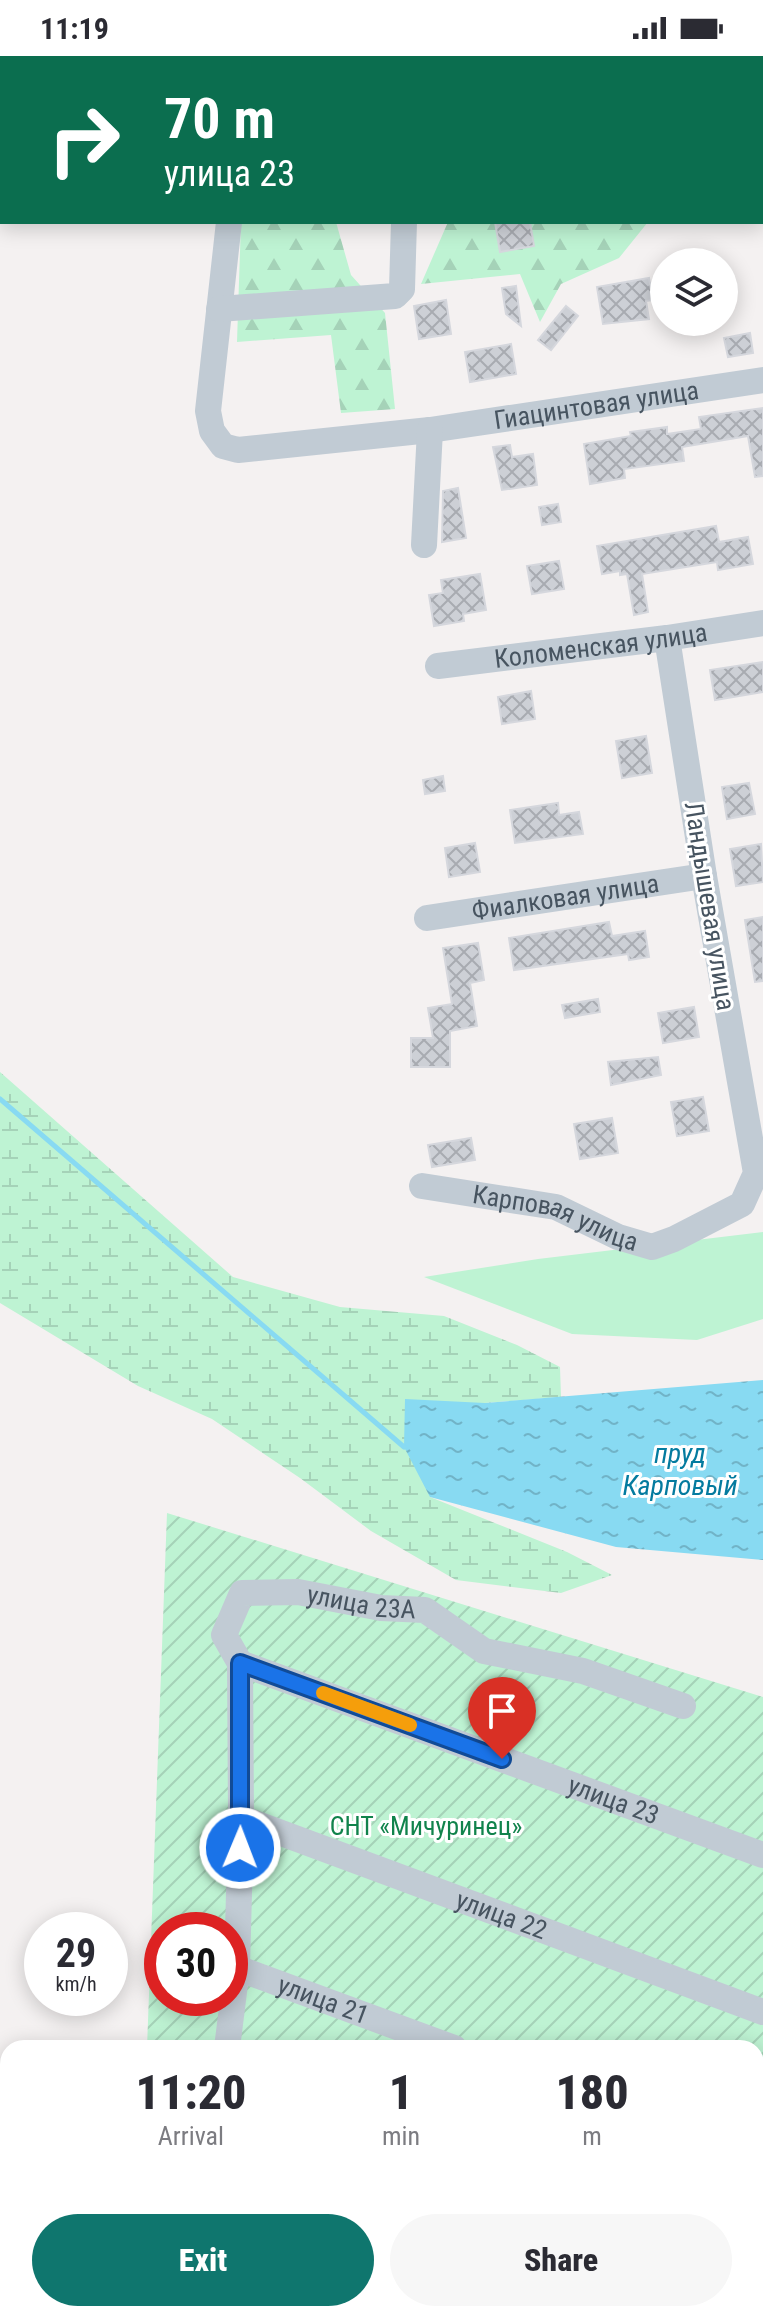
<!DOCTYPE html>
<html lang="en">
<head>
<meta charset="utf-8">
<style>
  body { margin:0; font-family:"Roboto Condensed",sans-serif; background:#f7f7f7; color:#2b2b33; height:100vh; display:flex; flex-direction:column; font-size:30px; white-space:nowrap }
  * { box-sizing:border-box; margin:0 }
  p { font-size:26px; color:#7c7c81 }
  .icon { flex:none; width:44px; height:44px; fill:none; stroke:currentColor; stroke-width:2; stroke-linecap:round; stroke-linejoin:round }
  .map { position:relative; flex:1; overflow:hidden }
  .drawer { position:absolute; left:0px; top:1984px; width:764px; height:282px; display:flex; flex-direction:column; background:#fff; border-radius:24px 24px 0 0; box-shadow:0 4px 20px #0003 }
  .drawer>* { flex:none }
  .guide { position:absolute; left:0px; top:0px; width:764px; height:168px; box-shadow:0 4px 20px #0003; background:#0b6e4f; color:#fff; overflow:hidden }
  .tools { position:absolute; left:650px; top:192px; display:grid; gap:16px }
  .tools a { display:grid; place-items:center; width:88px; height:88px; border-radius:50%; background:#fff; box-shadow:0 4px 20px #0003; font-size:40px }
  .speed { position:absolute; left:24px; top:1856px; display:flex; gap:16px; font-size:40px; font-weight:700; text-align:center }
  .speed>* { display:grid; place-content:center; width:104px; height:104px; border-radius:50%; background:#fff; box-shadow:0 4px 20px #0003; line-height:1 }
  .speed small { font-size:20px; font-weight:400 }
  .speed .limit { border:12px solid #d22; background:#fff; color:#111 }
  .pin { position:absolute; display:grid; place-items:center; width:68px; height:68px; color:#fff; margin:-82px -34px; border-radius:50% 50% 50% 0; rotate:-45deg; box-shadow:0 0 8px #0007 }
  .pin .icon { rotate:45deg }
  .me { position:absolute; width:88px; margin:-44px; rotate:1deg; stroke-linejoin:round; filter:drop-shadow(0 0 6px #0008) }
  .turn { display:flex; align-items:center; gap:28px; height:168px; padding:0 32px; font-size:36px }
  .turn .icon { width:104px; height:104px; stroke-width:2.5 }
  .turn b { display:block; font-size:56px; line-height:68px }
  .eta { display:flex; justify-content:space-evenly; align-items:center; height:136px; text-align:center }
  .eta b { font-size:48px; font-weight:800; line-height:56px }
  .cta { display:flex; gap:16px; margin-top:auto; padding:16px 32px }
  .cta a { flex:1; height:92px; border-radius:48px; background:#0f766e; color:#fff; font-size:32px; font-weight:800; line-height:92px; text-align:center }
  .cta a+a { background:#f7f7f7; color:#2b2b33 }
  .status { display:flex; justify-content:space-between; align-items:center; height:56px; padding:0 40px; background:#fff; direction:ltr }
  .status svg { height:22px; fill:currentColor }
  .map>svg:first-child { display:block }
</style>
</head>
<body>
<div class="status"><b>11:19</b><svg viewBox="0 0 49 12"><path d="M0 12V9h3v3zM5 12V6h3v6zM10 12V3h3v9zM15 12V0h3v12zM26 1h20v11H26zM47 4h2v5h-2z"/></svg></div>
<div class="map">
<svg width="763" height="2265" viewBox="0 0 763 2265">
  <defs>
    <pattern id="forest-firs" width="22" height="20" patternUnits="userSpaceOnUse" patternTransform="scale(2)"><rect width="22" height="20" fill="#bef3d3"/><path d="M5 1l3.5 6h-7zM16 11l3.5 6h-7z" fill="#a5d2b8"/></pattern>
    <pattern id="wetland-marsh" width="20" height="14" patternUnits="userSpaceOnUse" patternTransform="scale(2)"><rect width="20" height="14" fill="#bef3d3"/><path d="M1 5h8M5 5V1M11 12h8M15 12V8" fill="none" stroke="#a5d2b8"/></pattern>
    <pattern id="garden-furrows" width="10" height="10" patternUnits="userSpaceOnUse" patternTransform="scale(2)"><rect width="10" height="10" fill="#bef3d3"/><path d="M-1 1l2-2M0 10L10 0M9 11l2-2" fill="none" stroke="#a5d2b8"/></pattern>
    <pattern id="water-ripples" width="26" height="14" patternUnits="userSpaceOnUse" patternTransform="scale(2)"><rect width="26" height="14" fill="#88daf2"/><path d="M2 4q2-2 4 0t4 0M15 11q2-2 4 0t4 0" fill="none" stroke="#71b3c7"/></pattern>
    <pattern id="building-cross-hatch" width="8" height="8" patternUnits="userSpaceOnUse" patternTransform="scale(2)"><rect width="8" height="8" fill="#cdd0d6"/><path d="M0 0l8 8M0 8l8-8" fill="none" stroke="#a8abb1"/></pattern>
  </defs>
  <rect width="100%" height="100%" fill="#f4f1f1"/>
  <!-- grass -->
  <path fill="#bef3d3" d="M763,1176V1263L697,1284L572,1278L424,1221L538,1203Z"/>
  <!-- forest -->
  <g fill="url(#forest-firs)">
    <path d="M252,0H392L252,2Z"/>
    <path d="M241,166H336L351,219L385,257L395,353L341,357L331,279L237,286Z"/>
    <path d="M448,166H648L619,202L561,228L540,266L520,218L421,228Z"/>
  </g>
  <!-- wetland -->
  <path fill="url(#wetland-marsh)" d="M0,1016L233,1221L340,1251L444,1260L517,1289L560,1311L561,1341L485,1347L430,1441L567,1496L612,1519L561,1537L456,1524L371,1475L300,1422L212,1363L138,1330L0,1247Z"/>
  <!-- garden -->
  <path fill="url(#garden-furrows)" fill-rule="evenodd" d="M167,1457L763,1641V2265H206L204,2258H756V1992H147ZM162,1874H230V1942H162Z"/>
  <!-- water -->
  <path fill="url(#water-ripples)" d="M763,1324V1504L616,1491L430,1441L404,1391L405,1343L485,1347Z"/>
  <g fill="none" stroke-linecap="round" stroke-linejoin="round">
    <!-- stream -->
    <path stroke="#88daf2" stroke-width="5" d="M0,1043L404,1391"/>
  </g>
  <!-- building -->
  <g fill="url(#building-cross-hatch)" stroke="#d5d7dd" stroke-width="2">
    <path d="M495,166H530L534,190L500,196Z"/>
    <path d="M649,222L653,244L646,245L649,263L603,268L597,231Z"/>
    <path d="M516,230L521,270L506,258L502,232Z"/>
    <path d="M446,244L451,278L419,283L414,250Z"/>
    <path d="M566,250L578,260L551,294L538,284Z"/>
    <path d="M750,277L753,297L728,301L724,282Z"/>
    <path d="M511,288L516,318L470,326L465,296Z"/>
    <path d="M763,352V420L755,421L748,380L682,391L684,405L624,413L625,422L590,428L584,388L631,380L630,376L667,371V378L701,373L699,361Z"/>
    <path d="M510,389L512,401L533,398L537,429L502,434L493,391Z"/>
    <path d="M458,432L466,482L442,486L443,435Z"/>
    <path d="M558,448L561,466L542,469L539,451Z"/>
    <path d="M716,470L719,486L748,481L753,508L718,514L717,506L642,518L648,556L634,559L627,518L620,519V515L602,518L597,490Z"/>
    <path d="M559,505L564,533L532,538L527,510Z"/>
    <path d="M480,518L486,554L463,558L464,565L434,570L429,539L443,537L441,524Z"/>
    <path d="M763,606V636L715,644L710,614Z"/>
    <path d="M531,635L535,663L502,668L498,641Z"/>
    <path d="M646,680L652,717L622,722L616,685Z"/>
    <path d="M443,720L445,735L425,738L423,724Z"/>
    <path d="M749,727L755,758L727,763L722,731Z"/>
    <path d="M558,747L559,759L579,756L583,778L515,787L510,754Z"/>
    <path d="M475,787L480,816L449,821L445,792Z"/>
    <path d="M761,788L763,826L736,830L730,793Z"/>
    <path d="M763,861V925L755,926L745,864Z"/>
    <path d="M609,866L612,880L645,875L649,901L629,904L628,898L514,914L509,882Z"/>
    <path d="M478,887L484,924L470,927L477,970L450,975V1011H411V982H433L428,952L452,948L443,892Z"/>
    <path d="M598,943L600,956L565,962L562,949Z"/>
    <path d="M694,951L699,981L663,987L658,957Z"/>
    <path d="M658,1001L661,1019L611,1029L608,1006Z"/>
    <path d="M703,1041L709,1075L677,1080L671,1046Z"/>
    <path d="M612,1062L618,1097L580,1103L574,1068Z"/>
    <path d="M471,1082L475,1104L432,1111L428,1089Z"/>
  </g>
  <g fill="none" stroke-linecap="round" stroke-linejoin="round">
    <!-- minor -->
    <g stroke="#c1cbd4" stroke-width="26">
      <path d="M704,0V2"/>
      <path d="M245,2V0"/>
      <path d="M762,140H763"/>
      <path id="s1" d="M229,166L208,355L212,375L223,390L238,394L430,374L763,324"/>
      <path d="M219,253L395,240L402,233L404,166"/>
      <path d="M424,489L430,374"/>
      <path id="s2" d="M438,610L667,582L763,567"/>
      <path id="s3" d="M427,862L704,820"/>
      <path id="s4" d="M422,1130L556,1151L618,1181L652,1191L674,1183L742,1148L756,1117L704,820L667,582"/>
      <path id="s5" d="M240,1607L763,1799"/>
      <path id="s6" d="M241,1762L763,1956"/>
      <path id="s7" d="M237,1912L454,1992"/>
      <path id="s8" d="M227,1992L237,1912L241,1762L240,1607L224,1579L242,1537L298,1536L381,1552L425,1554L484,1595L583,1615L683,1650"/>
      <path d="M756,2104L763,2106"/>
      <path d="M152,2258L157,2265"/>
      <path d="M636,2265L637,2258"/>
    </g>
  </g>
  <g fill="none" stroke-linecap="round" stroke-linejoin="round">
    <!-- route casing -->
    <g stroke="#114b97" stroke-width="20">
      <path id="route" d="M240,1792V1607L502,1703"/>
    </g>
    <!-- route -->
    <use href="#route" stroke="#1a73e8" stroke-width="14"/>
    <!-- slow -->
    <path stroke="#f59e0b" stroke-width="14" d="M323,1637L410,1669"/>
  </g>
  <g text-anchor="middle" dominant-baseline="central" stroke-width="6" stroke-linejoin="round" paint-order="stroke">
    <!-- street labels -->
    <g font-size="26" fill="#475460" stroke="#fff">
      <text stroke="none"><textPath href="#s1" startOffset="606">Гиацинтовая улица</textPath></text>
      <text stroke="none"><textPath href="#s2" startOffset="164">Коломенская улица</textPath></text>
      <text stroke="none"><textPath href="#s3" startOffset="140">Фиалковая улица</textPath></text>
      <text transform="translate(710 850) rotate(81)">Ландышевая улица</text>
      <text stroke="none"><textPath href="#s4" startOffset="138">Карповая улица</textPath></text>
      <text stroke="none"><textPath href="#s8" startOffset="584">улица 23А</textPath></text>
      <text stroke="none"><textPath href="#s5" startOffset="398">улица 23</textPath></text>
      <text stroke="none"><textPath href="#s6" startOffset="278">улица 22</textPath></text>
      <text stroke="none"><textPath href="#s7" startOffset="92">улица 21</textPath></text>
    </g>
    <!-- park labels -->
    <g font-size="26" fill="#11834c" stroke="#fff">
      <text x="426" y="1770">СНТ «Мичуринец»</text>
    </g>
    <!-- water labels -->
    <g font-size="28" font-style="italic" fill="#047b9f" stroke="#fff">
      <text x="680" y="1397">пруд<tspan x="680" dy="32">Карповый</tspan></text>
    </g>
  </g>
</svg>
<div class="tools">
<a><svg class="icon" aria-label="layers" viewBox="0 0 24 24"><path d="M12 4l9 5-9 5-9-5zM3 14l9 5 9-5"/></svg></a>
</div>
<div class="speed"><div>29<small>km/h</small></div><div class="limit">30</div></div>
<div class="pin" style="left:502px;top:1703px;background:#d93025"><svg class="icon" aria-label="arrive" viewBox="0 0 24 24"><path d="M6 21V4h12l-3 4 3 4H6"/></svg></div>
<svg class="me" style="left:240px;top:1792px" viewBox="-20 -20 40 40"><circle r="17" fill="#1a73e8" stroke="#fff" stroke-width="3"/><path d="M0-11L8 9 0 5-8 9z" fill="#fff"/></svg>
<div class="guide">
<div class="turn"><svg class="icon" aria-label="right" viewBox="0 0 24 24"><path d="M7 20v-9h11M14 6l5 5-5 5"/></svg><div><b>70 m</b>улица 23</div></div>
</div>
<section class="drawer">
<div class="eta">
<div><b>11:20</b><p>Arrival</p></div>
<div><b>1</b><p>min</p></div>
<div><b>180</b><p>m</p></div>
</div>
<div class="cta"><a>Exit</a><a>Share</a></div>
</section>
</div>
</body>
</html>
